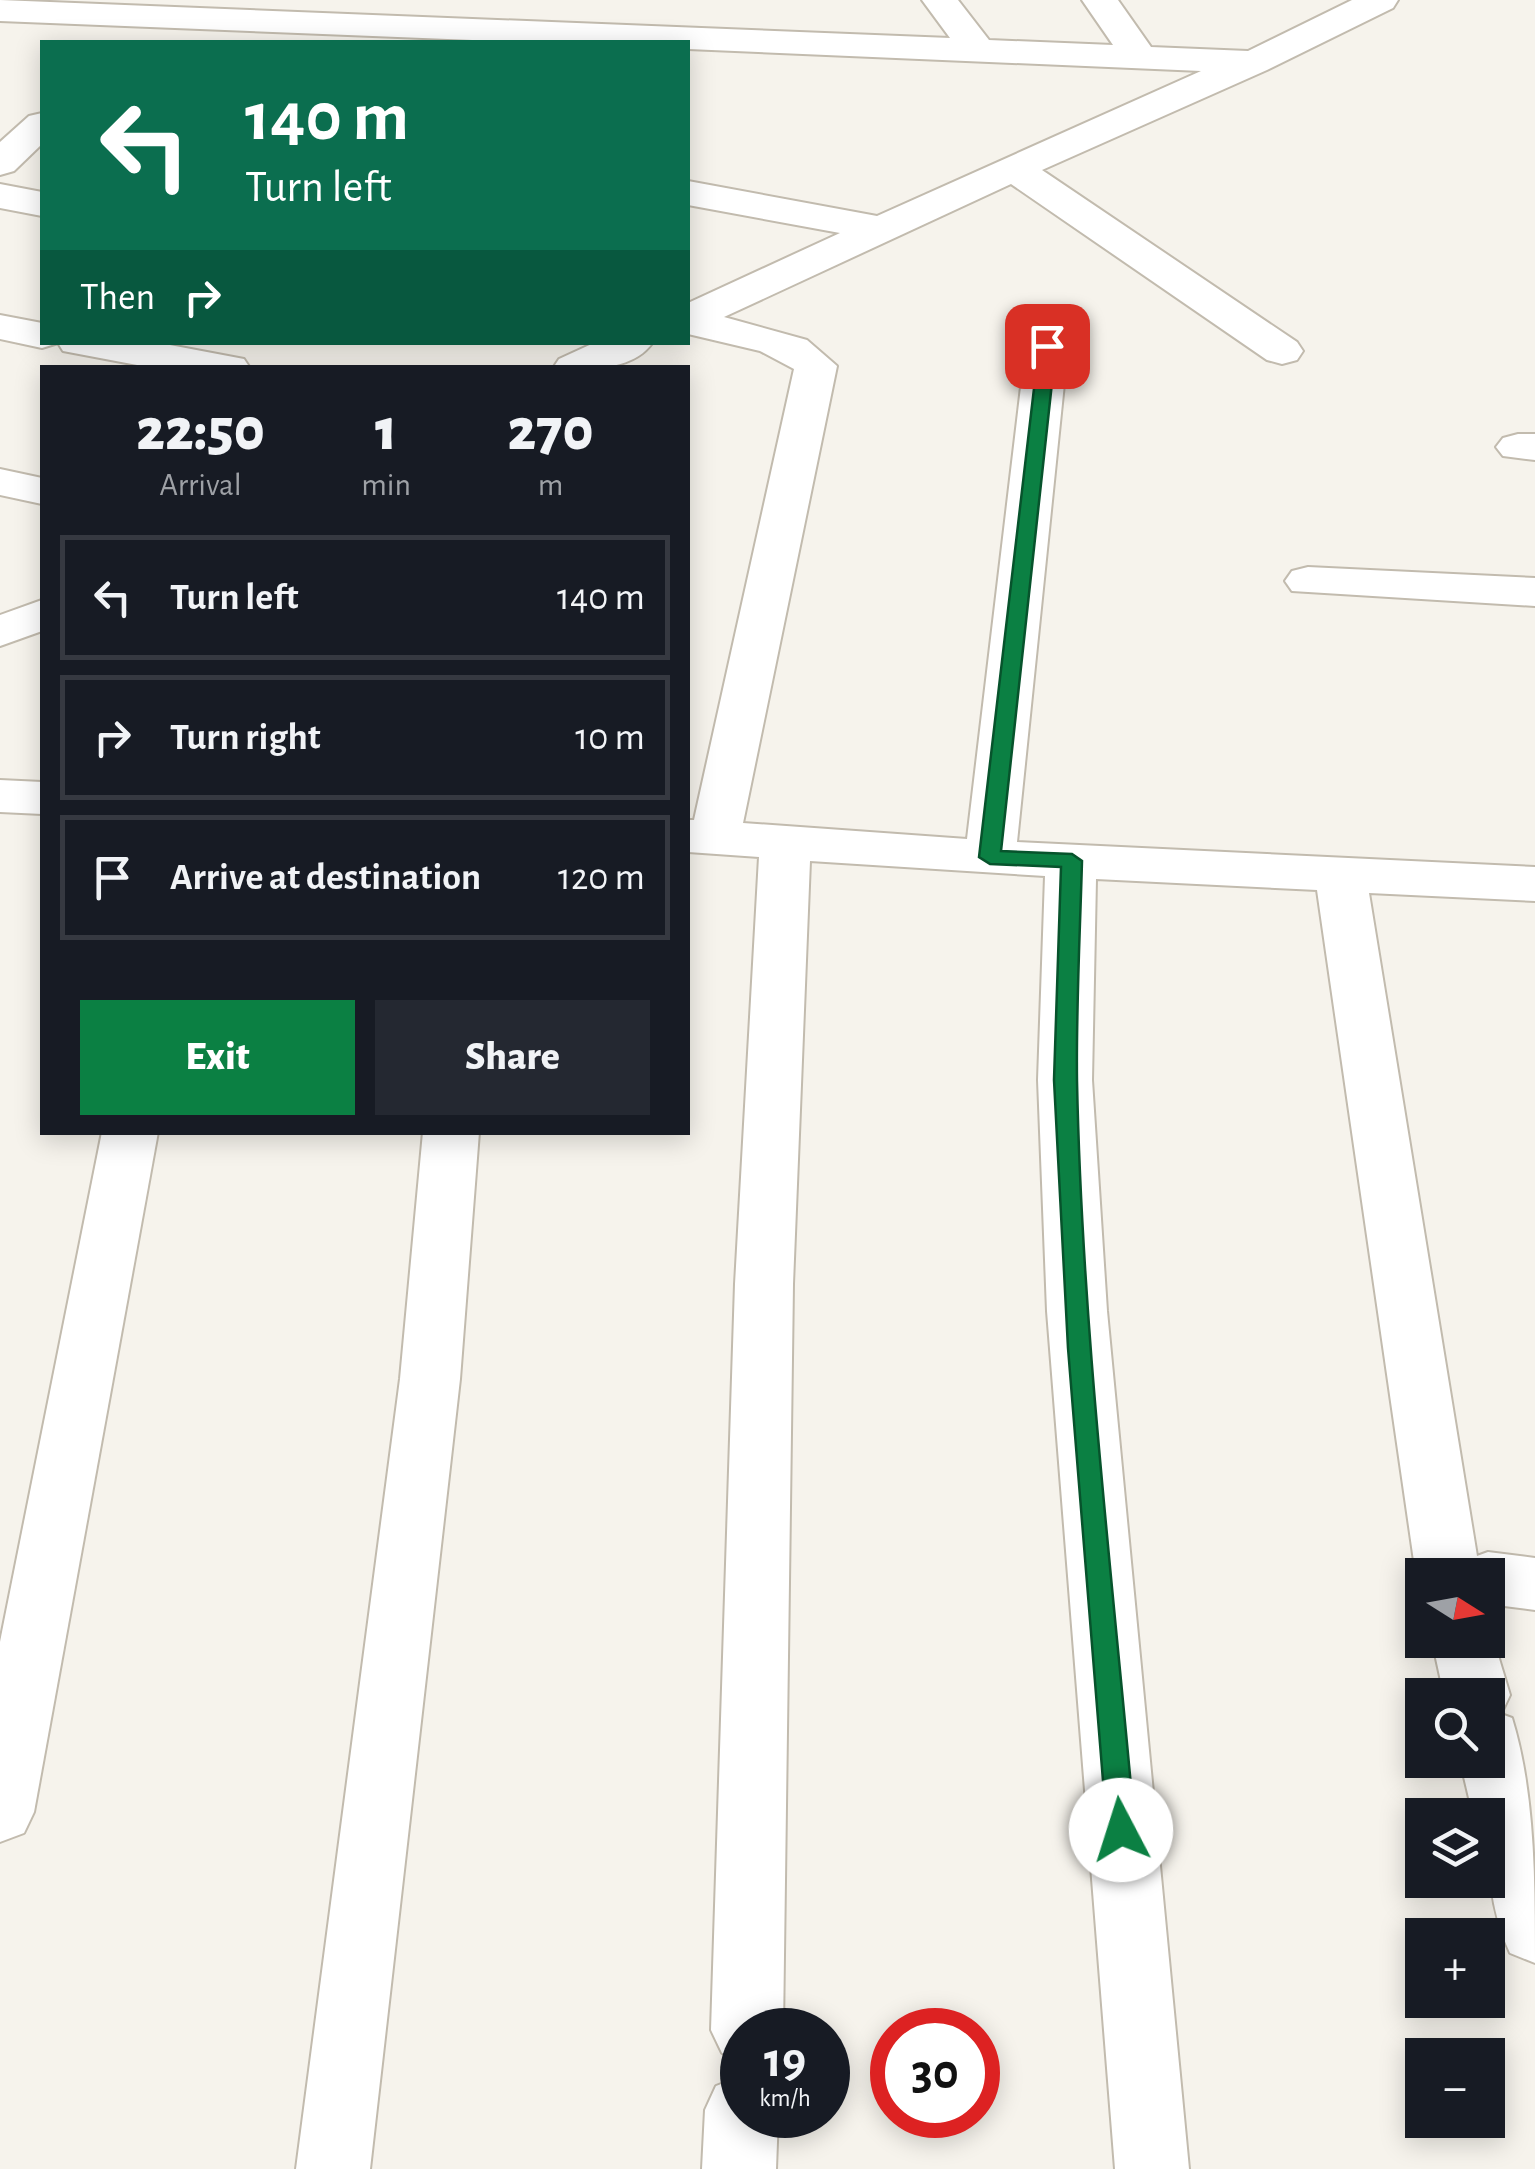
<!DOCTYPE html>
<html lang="en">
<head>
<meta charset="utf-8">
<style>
  body { margin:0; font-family:"Alegreya Sans",sans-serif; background:#242831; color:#f1f3f6; height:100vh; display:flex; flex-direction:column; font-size:38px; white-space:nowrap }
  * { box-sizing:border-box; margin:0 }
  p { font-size:32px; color:#9ea1a6 }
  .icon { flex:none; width:55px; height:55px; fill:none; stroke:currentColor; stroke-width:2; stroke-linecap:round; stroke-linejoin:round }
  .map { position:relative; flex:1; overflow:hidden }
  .panel { position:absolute; left:40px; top:365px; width:650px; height:770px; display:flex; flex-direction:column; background:#171b24; border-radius:0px; box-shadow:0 5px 25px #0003 }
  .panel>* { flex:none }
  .guide { position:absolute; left:40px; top:40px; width:650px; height:305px; border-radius:0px; box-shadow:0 5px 25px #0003; background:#0b6e4f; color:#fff; overflow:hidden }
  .needle { width:65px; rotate:101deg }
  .controls { position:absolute; left:1405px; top:1558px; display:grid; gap:20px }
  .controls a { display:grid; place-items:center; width:100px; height:100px; border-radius:0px; background:#171b24; box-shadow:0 5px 25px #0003; font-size:50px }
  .speed { position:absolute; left:720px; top:2008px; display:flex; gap:20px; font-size:50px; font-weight:700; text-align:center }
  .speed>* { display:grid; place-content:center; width:130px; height:130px; border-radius:50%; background:#171b24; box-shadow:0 5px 25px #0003; line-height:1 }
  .speed small { font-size:25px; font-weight:400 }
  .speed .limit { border:15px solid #d22; background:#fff; color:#111 }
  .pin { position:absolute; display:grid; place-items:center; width:85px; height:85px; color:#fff; margin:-42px; border-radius:20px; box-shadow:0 5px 15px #0006 }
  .me { position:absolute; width:110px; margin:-55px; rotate:355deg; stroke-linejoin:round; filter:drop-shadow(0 0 8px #0008) }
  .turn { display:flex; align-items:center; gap:35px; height:210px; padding:0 40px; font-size:45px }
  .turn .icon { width:130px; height:130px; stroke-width:2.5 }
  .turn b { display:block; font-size:70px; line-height:85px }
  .then { display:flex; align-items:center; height:95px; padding:0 40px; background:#0003; gap:20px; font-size:38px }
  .eta { display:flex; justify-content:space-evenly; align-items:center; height:170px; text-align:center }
  .eta b { font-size:60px; font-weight:800; line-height:70px }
  .primary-button { display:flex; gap:20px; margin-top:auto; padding:20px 40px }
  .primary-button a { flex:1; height:115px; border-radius:0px; background:#0b8043; color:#fff; font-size:40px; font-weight:800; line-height:115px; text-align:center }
  .primary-button a+a { background:#242831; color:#f1f3f6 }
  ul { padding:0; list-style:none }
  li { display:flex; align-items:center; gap:30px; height:125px; margin:0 20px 15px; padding:0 20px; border:5px solid #363941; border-radius:0px }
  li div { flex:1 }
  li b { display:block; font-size:38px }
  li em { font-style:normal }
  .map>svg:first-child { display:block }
</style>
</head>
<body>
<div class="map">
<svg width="1535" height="2169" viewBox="0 0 1535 2169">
  <rect width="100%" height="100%" fill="#f6f3ec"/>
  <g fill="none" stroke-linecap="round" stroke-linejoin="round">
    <!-- minor casing -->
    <g stroke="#c2bbae" stroke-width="4">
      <g id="minor">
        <path d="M0,0L950,38L922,0H958L989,40L1113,45L1082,0H1118L1151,47L1248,51L1352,0H1398L1393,8L1267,70L1042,170L1297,342L1303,351L1297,360L1282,364L1267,360L1011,184L724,317L807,340L837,366L743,823L967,839L1026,345L1032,336L1047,332L1062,336L1068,345L1017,842L1535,867V901L1369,893L1477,1556L1488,1552L1535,1558V1610L1488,1604V1575H1422V1588L1416,1575L1317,890L1096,879L1092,1080L1107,1311L1189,2169H1115L1047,1311L1038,1080L1045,876L810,861L793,1284L783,2030H742V2061L722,2053L711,2030L735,1284L759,857L688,852V820H694L794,369L760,351L688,334V303L840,233L688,205V181L877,216L1201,71L688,49V42H521L0,21Z"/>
        <path d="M42,113V144L14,171L0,175V142L29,116Z"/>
        <path d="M0,184L42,192V216L0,208Z"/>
        <path d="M0,315L42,323V342H154L244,359L250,368H153L63,351L58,343L42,348L0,339Z"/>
        <path d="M596,342H653C632,373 586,368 553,368L559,359Z"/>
        <path d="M1518,434H1535V460L1503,456L1496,447L1503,438Z"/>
        <path d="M0,469L42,478V504L0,495Z"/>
        <path d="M1308,567L1535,578V606L1292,591L1285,581L1292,571Z"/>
        <path d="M42,600V631L0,646V615Z"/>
        <path d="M0,780L42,782V814L0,812Z"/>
        <path d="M102,1132H158L34,1812L24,1833L0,1842V1642Z"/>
        <path d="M423,1132H479L460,1379L370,2169H296L400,1379Z"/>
        <path d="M1488,1622L1510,1695L1501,1714L1512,1718C1535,1792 1535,1882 1535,1963L1510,1953C1489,1908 1488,1864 1488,1815H1473L1460,1760H1488V1695H1444L1432,1640H1488Z"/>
        <path d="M742,2076V2115H778L776,2169H702L705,2110L716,2086Z"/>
      </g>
    </g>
    <!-- minor -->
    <use href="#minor" fill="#fff" fill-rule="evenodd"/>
  </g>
  <!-- route -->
  <path fill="#0b8043" stroke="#07532c" stroke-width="2.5" d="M1047,340L1056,346L1001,851L1072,854L1082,861C1080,934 1076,1008 1077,1081C1082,1331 1113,1581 1135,1830L1131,1839L1121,1843L1111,1839L1107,1830L1068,1348L1058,1157L1054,1080L1061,867L990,864L979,857L1039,346Z"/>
</svg>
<div class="controls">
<a><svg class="needle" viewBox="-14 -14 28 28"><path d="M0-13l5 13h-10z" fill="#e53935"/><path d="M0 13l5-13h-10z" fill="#9ea1a6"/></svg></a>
<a><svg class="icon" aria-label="search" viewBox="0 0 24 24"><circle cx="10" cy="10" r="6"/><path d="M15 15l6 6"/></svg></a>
<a><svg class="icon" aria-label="layers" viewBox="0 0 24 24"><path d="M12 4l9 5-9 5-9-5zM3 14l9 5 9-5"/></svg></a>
<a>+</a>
<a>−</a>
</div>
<div class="speed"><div>19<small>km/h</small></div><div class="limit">30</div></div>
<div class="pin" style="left:1047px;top:346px;background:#d93025"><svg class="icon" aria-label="arrive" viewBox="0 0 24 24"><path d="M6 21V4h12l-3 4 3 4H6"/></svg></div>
<svg class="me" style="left:1121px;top:1830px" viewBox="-20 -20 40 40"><circle r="19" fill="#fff"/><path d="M0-13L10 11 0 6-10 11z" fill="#0b8043"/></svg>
<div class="guide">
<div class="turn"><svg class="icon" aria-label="left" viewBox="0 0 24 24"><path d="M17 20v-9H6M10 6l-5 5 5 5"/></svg><div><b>140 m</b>Turn left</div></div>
<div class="then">Then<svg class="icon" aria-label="right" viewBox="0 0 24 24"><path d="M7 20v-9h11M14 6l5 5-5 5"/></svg></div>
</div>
<section class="panel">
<div class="eta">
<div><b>22:50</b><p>Arrival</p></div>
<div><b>1</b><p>min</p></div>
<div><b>270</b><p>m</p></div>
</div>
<ul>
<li><svg class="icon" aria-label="left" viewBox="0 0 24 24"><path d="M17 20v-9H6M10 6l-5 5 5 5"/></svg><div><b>Turn left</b></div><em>140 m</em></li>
<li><svg class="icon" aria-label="right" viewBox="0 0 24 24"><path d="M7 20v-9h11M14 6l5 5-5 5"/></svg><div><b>Turn right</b></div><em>10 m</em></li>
<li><svg class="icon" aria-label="arrive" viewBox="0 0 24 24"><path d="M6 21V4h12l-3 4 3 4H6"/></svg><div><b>Arrive at destination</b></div><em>120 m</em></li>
</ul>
<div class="primary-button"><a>Exit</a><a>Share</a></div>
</section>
</div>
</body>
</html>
